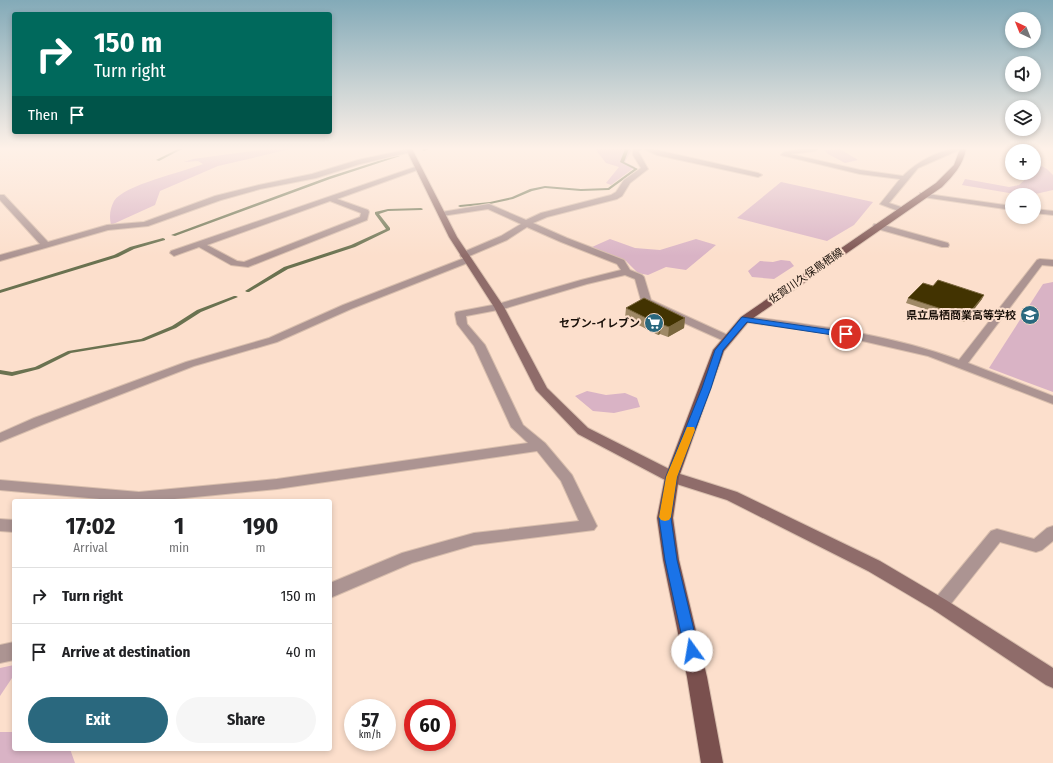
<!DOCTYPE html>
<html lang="en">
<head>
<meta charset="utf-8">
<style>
  body { margin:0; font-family:"Fira Sans Condensed","Noto Sans JP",sans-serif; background:#f6f6f6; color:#202124; height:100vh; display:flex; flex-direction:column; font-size:15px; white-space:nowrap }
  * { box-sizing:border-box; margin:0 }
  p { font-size:13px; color:#757577 }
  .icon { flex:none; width:22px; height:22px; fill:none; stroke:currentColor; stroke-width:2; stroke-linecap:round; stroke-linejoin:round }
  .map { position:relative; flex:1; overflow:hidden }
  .sheet { position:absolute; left:12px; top:499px; width:320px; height:252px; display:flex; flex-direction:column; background:#fff; border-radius:4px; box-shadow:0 2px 6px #0003 }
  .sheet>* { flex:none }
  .guide { position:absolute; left:12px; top:12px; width:320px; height:122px; border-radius:4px; box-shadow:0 2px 6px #0003; background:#00695c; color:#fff; overflow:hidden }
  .needle { width:26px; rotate:317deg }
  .buttons { position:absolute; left:1005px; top:12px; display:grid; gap:8px }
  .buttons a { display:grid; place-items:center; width:36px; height:36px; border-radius:50%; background:#fff; box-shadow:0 2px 6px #0003; font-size:20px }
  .speed { position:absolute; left:344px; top:699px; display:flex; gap:8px; font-size:20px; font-weight:700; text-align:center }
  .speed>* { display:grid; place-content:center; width:52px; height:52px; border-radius:50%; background:#fff; box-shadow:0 2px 6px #0003; line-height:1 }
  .speed small { font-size:10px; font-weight:400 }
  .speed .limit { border:6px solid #d22; background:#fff; color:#111 }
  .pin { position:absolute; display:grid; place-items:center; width:34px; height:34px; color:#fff; margin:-17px; border:2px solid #fff; border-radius:50%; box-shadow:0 1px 4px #0007 }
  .me { position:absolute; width:44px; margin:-22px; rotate:347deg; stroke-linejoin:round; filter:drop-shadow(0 0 3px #0008) }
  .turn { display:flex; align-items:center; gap:14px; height:84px; padding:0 16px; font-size:18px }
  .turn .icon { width:52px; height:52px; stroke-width:2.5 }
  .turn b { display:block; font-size:28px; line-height:34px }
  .then { display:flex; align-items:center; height:38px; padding:0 16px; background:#0003; gap:8px; font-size:15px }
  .eta { display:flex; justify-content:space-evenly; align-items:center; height:68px; text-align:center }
  .eta b { font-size:24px; font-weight:700; line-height:28px }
  .button { display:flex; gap:8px; margin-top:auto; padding:8px 16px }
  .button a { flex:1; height:46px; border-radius:24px; background:#2a687e; color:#fff; font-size:16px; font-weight:700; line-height:46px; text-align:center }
  .button a+a { background:#f6f6f6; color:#202124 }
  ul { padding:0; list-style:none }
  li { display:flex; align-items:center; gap:12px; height:56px; padding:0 16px; border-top:1px solid #e0e0e0 }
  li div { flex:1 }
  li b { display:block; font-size:15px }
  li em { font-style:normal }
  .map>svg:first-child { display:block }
</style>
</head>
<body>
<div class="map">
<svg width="1053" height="763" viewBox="0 0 1053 763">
  <rect width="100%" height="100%" fill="#fcdfcc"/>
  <!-- green -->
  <g fill="#d9b3c5">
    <path d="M291,149L218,166L160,191L155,205L111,225C109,216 110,209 114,201C124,185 183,172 203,164L198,161L184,162L193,159L259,150Z"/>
    <path d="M591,149H632L625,162L635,167L611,185L606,183L619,167L606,163L595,149Z"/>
    <path d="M840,149L858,160L845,163L828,154L824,150Z"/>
    <path d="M1034,162L1047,169L1053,175V190L1031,195H1021L962,185L965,179L1009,187L1019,185L1030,175V173H1034Z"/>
    <path d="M781,182L873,202L854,225L827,241L737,218Z"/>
    <path d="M610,239L635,248L660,250L696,239L716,245L686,270L666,267L648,275L638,273L626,261L592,247Z"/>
    <path d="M781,260L790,261L794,266L774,279L752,277L748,271L760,261L773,262Z"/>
    <path d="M1053,282V392L989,368L1043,284Z"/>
    <path d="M587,391L606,395L625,393L637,398L640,407L614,413L593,411L575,396Z"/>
    <path d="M14,665V675L0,696V668Z"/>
    <path d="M0,732H14V749H70L75,763H0Z"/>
  </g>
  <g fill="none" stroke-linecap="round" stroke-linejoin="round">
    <!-- stream -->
    <g fill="#6a7250" fill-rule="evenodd">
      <path d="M178,149H182L159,161L156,160Z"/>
      <path d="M424,149H428L424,151L422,150Z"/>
      <path d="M625,149H629L624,162L638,169L609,190L581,191L545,188L532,191L513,199L490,204L460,207L458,206L460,205L490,202L512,197L530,189L545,186L581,189L608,188L634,169L620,162Z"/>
      <path d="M397,155L400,156L330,179L175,236L171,235L328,177Z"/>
      <path d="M421,208L423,209L422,210L388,211L379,214L390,228V230L355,247L288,269L249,292H247L245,291L284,267L351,245L386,229L375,214V212L388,209Z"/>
      <path d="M163,238L165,239V240L134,249L118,257L0,293V290L114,255L130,247Z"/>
      <path d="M234,296H236L238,297L201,312L176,328L144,341L71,353L39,369L12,376L0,374V370L12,372L35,367L68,351L141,339L172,326L197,310Z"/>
    </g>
    <!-- street casing -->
    <g stroke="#d8bead" stroke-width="2">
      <g id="street">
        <path d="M409,149L412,151L411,152L360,164L316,178L260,189L221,200L148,226L108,230L0,261V255L40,244L0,200V195H4L48,242L107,225L144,222L215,196L259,185L312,174L358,160Z"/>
        <path d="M633,149H642L638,151L648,169L630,183L622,196L617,199L547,217L533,223L567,238L624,260L630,270L642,275L644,277L651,300L732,337L733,339L732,341H724L642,304L635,279L625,275L587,284L503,309L466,316L467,324L485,345L523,425L545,443L572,475L597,526L594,530L474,545L412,563L330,598V583L402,553L474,533L579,521L561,481L537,451L277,489L154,501H122L0,490V480L139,492L277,479L528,443L511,427L474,346L457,324L455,314L456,312L498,304L581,280L621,270L617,264L561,242L527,227L507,240L467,257H461L460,255L461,253L501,236L521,224L488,209L442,216L438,214L442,212L489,204L526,220L541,213L611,195L616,192L624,180L641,168L633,155Z"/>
        <path d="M644,149H652L758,173L762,175L758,177L657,155Z"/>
        <path d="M802,149H818L815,151L790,154L860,170L903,176C917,162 941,148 961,149L918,168L889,203L904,208L905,210L901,212L880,204L900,179L860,174L781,155L784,152Z"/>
        <path d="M418,166L420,167V169L337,199L368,210L369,212L367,220L248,267L231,265L199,247L174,256L170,253L171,251ZM330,201L361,213L360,217L244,262L237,261L207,245Z"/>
        <path d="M920,193L1012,206V210L923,197H920Z"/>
        <path d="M1034,209L1053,211V215L1034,213Z"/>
        <path d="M874,224H880L948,243L949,245L948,247H942L874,228L873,226Z"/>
        <path d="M467,257L472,260L470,262L351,309L277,342L194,366L44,424L0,442V433L34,418L186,362L269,338L343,305Z"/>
        <path d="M1040,259L1053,260V266L1042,265L968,363L1053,396V404L928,356L832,334L745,322L740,319L745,316C815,325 893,335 959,360L1037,260Z"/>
        <path d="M0,519L14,520V532L0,531Z"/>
        <path d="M1053,526V541L1042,550L1036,552L1000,542L946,610L940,613L934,610L931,605L934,600L991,531L997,529L1034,539L1047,528Z"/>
        <path d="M14,642V660L0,663V645Z"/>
      </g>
    </g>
    <!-- secondary casing -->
    <g stroke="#d8bead" stroke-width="2">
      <path id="secondary" d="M406,149H412L457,237L504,307L547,388L588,428L677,473L737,492L880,561L946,600L1053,668V688L1046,685L934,610L868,571L727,500L667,481L578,434L536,390L494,307L449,237Z"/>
    </g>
    <!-- primary casing -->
    <g stroke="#d8bead" stroke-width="2">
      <path id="primary" d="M960,149H966C963,165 953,176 942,187L749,321L724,351L679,477L673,518L679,560L707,677L723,763H701L687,677L663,560L657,518L665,477L713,350L741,317L936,183L954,165Z"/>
    </g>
    <!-- street -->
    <use href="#street" fill="#ac9492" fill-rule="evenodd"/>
    <!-- secondary -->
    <use href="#secondary" fill="#8f6c6a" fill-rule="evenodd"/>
    <!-- primary -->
    <use href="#primary" fill="#7a504e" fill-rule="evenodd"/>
  </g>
  <!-- wall -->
  <g fill="#9f8966">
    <path d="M908,298L982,299L964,322L906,303Z"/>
    <path d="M626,308L685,318L684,328L668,337L660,334L658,335L625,318Z"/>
  </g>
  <!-- shaded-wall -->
  <g fill="#7a673e">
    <path d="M984,295L982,299L964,322L966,317Z"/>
    <path d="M685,318L684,328L668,337L669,327Z"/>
    <path d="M661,324L660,334L658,335L660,325Z"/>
  </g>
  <!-- building -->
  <g fill="#423301" stroke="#7a673e">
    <path d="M938,280L984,295L966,317L908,298L923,283L933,286Z"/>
    <path d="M644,298L685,318L669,327L661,324L660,325L626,308Z"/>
  </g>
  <!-- sky -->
  <linearGradient id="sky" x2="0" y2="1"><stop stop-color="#83aab8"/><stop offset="0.58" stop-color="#fef1e8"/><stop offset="1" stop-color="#fef1e8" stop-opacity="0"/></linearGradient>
  <rect width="1053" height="256" fill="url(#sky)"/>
  <!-- route -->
  <path fill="#1a73e8" stroke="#114b97" d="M742,317L846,332L850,334L846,337L747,322L723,350L711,388L677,477L671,518L677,560L699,651L697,656L692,658L687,656L685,651L665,560L659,518L666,477L702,388L715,350Z"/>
  <!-- slow -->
  <path fill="#f59e0b" d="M687,427H694L695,430L677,477L671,517L669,520L665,521L661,520L659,517L666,477Z"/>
  <!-- icons -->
  <defs>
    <g id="school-disc" transform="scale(1)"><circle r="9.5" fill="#2a687e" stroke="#fcdfcc"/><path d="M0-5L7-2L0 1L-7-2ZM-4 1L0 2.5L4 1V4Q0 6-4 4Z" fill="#fff"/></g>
    <g id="supermarket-disc" transform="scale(1)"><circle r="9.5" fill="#2a687e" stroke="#fcdfcc"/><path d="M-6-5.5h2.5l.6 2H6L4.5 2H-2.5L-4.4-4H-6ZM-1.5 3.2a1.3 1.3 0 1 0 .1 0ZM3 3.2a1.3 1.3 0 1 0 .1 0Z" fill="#fff"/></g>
  </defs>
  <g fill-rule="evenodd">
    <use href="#school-disc" x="1030" y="315"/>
    <use href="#supermarket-disc" x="654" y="323"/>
  </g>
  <g text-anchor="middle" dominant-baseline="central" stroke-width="4" stroke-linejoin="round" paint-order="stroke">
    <!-- street labels -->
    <g font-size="11" fill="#191009" stroke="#fcdfcc">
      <text transform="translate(806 276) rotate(-35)">佐賀川久保鳥栖線</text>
    </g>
    <!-- poi labels -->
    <g font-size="11" font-weight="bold" fill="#191009" stroke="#fcdfcc" text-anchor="end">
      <text x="1016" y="315">県立鳥栖商業高等学校</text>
      <text x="640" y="323">セブン-イレブン</text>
    </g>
  </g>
</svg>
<div class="buttons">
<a><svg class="needle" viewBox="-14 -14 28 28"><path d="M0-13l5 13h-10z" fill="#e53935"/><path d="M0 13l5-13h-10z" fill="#757577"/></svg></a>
<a><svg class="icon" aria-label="sound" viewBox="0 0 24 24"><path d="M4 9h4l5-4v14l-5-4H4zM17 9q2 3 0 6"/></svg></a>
<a><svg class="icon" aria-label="layers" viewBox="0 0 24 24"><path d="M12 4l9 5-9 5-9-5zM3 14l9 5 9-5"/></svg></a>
<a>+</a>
<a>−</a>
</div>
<div class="speed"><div>57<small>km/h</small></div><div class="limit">60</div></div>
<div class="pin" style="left:846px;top:334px;background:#d93025"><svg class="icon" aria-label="arrive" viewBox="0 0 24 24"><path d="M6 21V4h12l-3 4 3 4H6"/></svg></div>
<svg class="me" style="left:692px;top:651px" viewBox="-20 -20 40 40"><circle r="19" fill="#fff"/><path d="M0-13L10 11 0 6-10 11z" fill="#1a73e8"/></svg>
<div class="guide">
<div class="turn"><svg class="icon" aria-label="right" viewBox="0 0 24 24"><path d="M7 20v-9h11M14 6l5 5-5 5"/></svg><div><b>150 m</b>Turn right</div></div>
<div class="then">Then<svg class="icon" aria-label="arrive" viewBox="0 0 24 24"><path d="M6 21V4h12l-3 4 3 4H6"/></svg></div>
</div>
<section class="sheet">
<div class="eta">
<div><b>17:02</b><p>Arrival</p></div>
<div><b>1</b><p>min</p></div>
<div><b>190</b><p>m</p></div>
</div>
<ul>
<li><svg class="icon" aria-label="right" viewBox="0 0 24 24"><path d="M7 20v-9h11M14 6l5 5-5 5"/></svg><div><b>Turn right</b></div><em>150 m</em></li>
<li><svg class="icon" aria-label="arrive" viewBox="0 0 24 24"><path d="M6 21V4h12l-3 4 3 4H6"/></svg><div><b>Arrive at destination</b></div><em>40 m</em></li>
</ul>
<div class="button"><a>Exit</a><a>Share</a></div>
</section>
</div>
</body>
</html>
